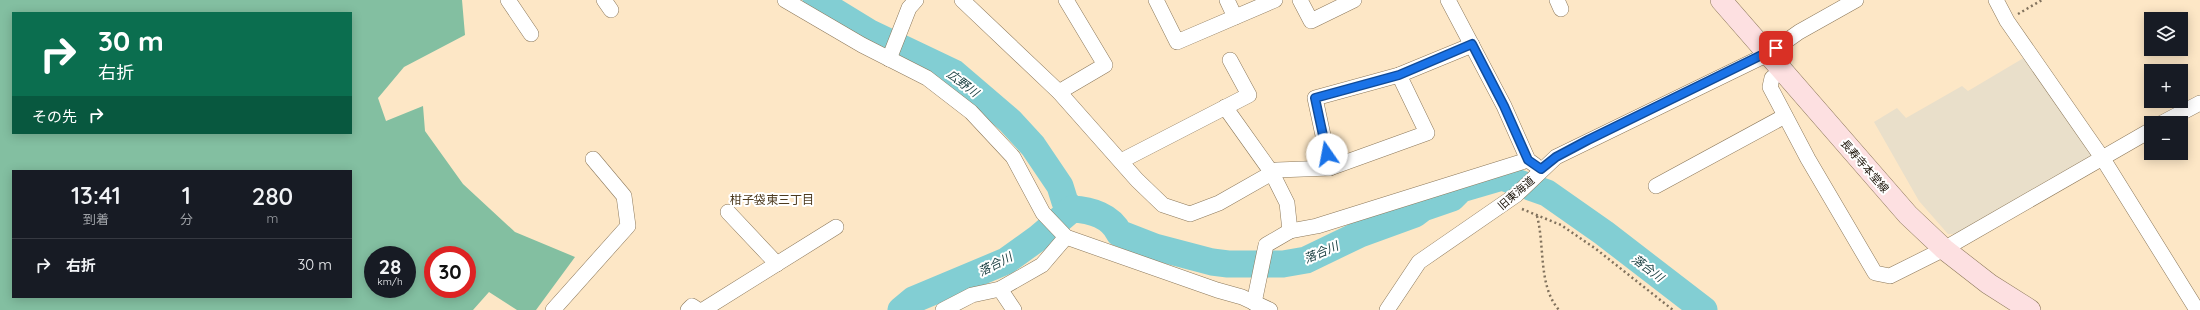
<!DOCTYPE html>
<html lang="ja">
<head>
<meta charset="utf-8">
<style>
  body { margin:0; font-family:Quicksand,"Noto Sans JP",sans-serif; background:#242831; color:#f1f3f6; height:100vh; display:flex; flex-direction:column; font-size:15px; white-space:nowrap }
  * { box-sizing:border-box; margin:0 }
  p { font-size:13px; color:#9ea1a6 }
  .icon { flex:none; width:22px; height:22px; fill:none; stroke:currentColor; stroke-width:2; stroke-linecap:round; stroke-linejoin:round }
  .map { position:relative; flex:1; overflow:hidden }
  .panel { position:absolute; left:12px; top:170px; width:340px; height:128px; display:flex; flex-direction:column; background:#171b24; border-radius:0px; box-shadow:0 2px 10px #0003 }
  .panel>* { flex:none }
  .guide { position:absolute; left:12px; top:12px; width:340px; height:122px; border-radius:0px; box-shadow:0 2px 10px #0003; background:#0b6e4f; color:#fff; overflow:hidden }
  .tools { position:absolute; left:2144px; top:12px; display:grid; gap:8px }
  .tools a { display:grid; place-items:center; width:44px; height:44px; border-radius:0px; background:#171b24; box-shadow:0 2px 10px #0003; font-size:20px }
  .speed { position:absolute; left:364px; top:246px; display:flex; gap:8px; font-size:20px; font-weight:700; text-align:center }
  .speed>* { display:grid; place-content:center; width:52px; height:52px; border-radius:50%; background:#171b24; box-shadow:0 2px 10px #0003; line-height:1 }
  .speed small { font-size:10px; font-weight:400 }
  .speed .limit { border:6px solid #d22; background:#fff; color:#111 }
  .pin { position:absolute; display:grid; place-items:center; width:34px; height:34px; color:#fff; margin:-17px; border-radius:8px; box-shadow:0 2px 6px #0006 }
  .me { position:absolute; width:44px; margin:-22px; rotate:348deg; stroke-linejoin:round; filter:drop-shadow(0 0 3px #0008) }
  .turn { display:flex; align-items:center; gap:14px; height:84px; padding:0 20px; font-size:18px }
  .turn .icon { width:52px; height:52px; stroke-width:2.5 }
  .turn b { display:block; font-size:28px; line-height:34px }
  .then { display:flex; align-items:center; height:38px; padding:0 20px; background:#0003; gap:8px; font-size:15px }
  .eta { display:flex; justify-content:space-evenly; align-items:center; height:68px; text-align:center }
  .eta b { font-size:24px; font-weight:600; line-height:28px }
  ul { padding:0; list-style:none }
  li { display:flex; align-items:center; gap:12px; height:52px; padding:0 20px; border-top:1px solid #363941 }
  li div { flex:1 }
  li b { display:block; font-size:15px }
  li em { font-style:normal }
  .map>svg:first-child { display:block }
</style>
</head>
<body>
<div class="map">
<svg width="2200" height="310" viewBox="0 0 2200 310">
  <rect width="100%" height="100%" fill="#fde7c6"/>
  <!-- commercial -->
  <path fill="#e9dfca" d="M2027,56L2095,158L1959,234H1948L1919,201L1874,122L1897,108L1906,118L1962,86L1968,91Z"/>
  <!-- forest -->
  <path fill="#83bfa1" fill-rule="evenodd" d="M0,0H462L465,35L404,67L378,98L386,121L423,106L425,131L463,184L515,232L575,257L536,310H517L489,292L473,310H0ZM13,13H351V133H13ZM13,171H351V297H13ZM373,255H407V289H373ZM433,255H467V289H433Z"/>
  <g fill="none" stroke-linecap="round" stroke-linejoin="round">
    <!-- river -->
    <g stroke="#82ced3" stroke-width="27">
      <path d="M816,0L870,33L954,73L1010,121L1033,146L1060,186L1065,202L1072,209"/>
      <path d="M901,310L913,300L1006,261L1038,238L1072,209C1091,210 1111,216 1119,233L1155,247L1212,262L1228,264H1283L1306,260L1360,234L1415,214L1423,208L1452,198L1461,189L1502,177L1547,193L1604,233L1704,310"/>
    </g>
    <!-- minor casing -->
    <g stroke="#8c785a" stroke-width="16">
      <g id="minor">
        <path d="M508,0L531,34"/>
        <path d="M604,0L611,10"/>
        <path d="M785,0L862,45L927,78L971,112L1013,157L1043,213L1066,237L1217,290L1242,297L1270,310"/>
        <path d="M962,0L1059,92L1137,180L1163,205L1190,214L1219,203L1277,170L1330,168L1427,133L1399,75"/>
        <path d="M1156,0L1177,42L1275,0"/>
        <path d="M1227,0L1235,17"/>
        <path d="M1300,0L1311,21L1354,0"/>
        <path d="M1448,0L1504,106L1528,160L1535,165"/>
        <path d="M1557,0L1561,9"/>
        <path d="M1996,0L2007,21L2103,159L2197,310"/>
        <path d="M889,59L909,8L916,0"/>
        <path d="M1782,70L1772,78L1770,87L1808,159L1875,273L1890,276L1944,249L2151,130"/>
        <path d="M1059,92L1105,65L1066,0"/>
        <path d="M1225,107L1272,173L1287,203L1290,231L1266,245L1254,303"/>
        <path d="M2162,123L2200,103"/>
        <path d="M1121,161L1249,95L1230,60"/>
        <path d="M1330,168L1315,98L1399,75L1472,45"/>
        <path d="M1656,186L1785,116"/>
        <path d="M728,212L777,264"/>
        <path d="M1290,231L1317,226L1528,160"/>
        <path d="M1000,289L1014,310"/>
        <path d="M553,310L628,226L624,196L593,159"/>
        <path d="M688,310L692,306L698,310"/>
        <path d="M703,310L836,227"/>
        <path d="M943,310L972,295L1000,289L1042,265L1066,237"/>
        <path d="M1387,310L1419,262L1516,195L1556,157L1768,54L1799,32L1856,0"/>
      </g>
    </g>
    <!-- secondary casing -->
    <g stroke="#8c785a" stroke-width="22">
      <path id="secondary" d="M1721,0L1908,215L1944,249L1989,284L2030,310"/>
    </g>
    <!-- path -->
    <g stroke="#81725d" stroke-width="2.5" stroke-dasharray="2 3" stroke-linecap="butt">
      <path d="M2018,14L2042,0"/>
      <path d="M1522,209L1561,225L1596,249L1673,310"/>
      <path d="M1537,216C1545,246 1538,286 1559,310"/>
    </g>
    <!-- minor -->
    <use href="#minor" stroke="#fff" stroke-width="15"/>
    <!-- secondary -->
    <use href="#secondary" stroke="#fde0e1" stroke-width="21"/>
  </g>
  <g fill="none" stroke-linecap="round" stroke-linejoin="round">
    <!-- route casing -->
    <g stroke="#114b97" stroke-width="10">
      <path id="route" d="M1327,154L1315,98L1399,75L1472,44L1504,106L1528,160L1541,169L1556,157L1588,140L1776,48"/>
    </g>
    <!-- route -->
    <use href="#route" stroke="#1a73e8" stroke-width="7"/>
  </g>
  <g text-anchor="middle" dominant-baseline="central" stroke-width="4" stroke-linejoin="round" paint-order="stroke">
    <!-- street labels -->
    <g font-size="11" fill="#1a1207" stroke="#fff">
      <text transform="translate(1865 166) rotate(49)">長寿寺本堂線</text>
      <text transform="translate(1516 193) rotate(-41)">旧東海道</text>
    </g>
    <!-- water labels -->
    <g font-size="12" font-style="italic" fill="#143a3c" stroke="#fff">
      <text transform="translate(963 83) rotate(37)">広野川</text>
      <text transform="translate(1321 252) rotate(-23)">落合川</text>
      <text transform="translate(995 264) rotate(-27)">落合川</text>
      <text transform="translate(1648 268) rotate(37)">落合川</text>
    </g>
    <!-- neighbourhood labels -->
    <g font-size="12" fill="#4d3b1f" stroke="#fff">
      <text x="772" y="199">柑子袋東三丁目</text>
    </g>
  </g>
</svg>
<div class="tools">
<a><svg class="icon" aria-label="layers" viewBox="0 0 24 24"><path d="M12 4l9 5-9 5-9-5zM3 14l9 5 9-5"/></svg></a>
<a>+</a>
<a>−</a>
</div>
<div class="speed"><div>28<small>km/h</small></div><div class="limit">30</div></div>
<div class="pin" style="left:1776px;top:48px;background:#d93025"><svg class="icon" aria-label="arrive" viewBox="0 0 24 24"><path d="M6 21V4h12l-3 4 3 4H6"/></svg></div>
<svg class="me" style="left:1327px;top:154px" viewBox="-20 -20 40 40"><circle r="19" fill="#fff"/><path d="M0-13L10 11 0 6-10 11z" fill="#1a73e8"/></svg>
<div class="guide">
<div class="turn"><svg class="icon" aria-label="right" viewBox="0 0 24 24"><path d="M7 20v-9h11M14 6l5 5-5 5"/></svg><div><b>30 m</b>右折</div></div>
<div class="then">その先<svg class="icon" aria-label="right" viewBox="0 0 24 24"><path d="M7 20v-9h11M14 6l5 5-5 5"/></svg></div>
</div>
<section class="panel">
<div class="eta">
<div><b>13:41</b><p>到着</p></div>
<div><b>1</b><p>分</p></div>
<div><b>280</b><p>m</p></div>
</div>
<ul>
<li><svg class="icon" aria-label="right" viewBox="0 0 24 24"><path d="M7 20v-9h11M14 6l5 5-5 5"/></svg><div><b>右折</b></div><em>30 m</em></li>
</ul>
</section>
</div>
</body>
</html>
